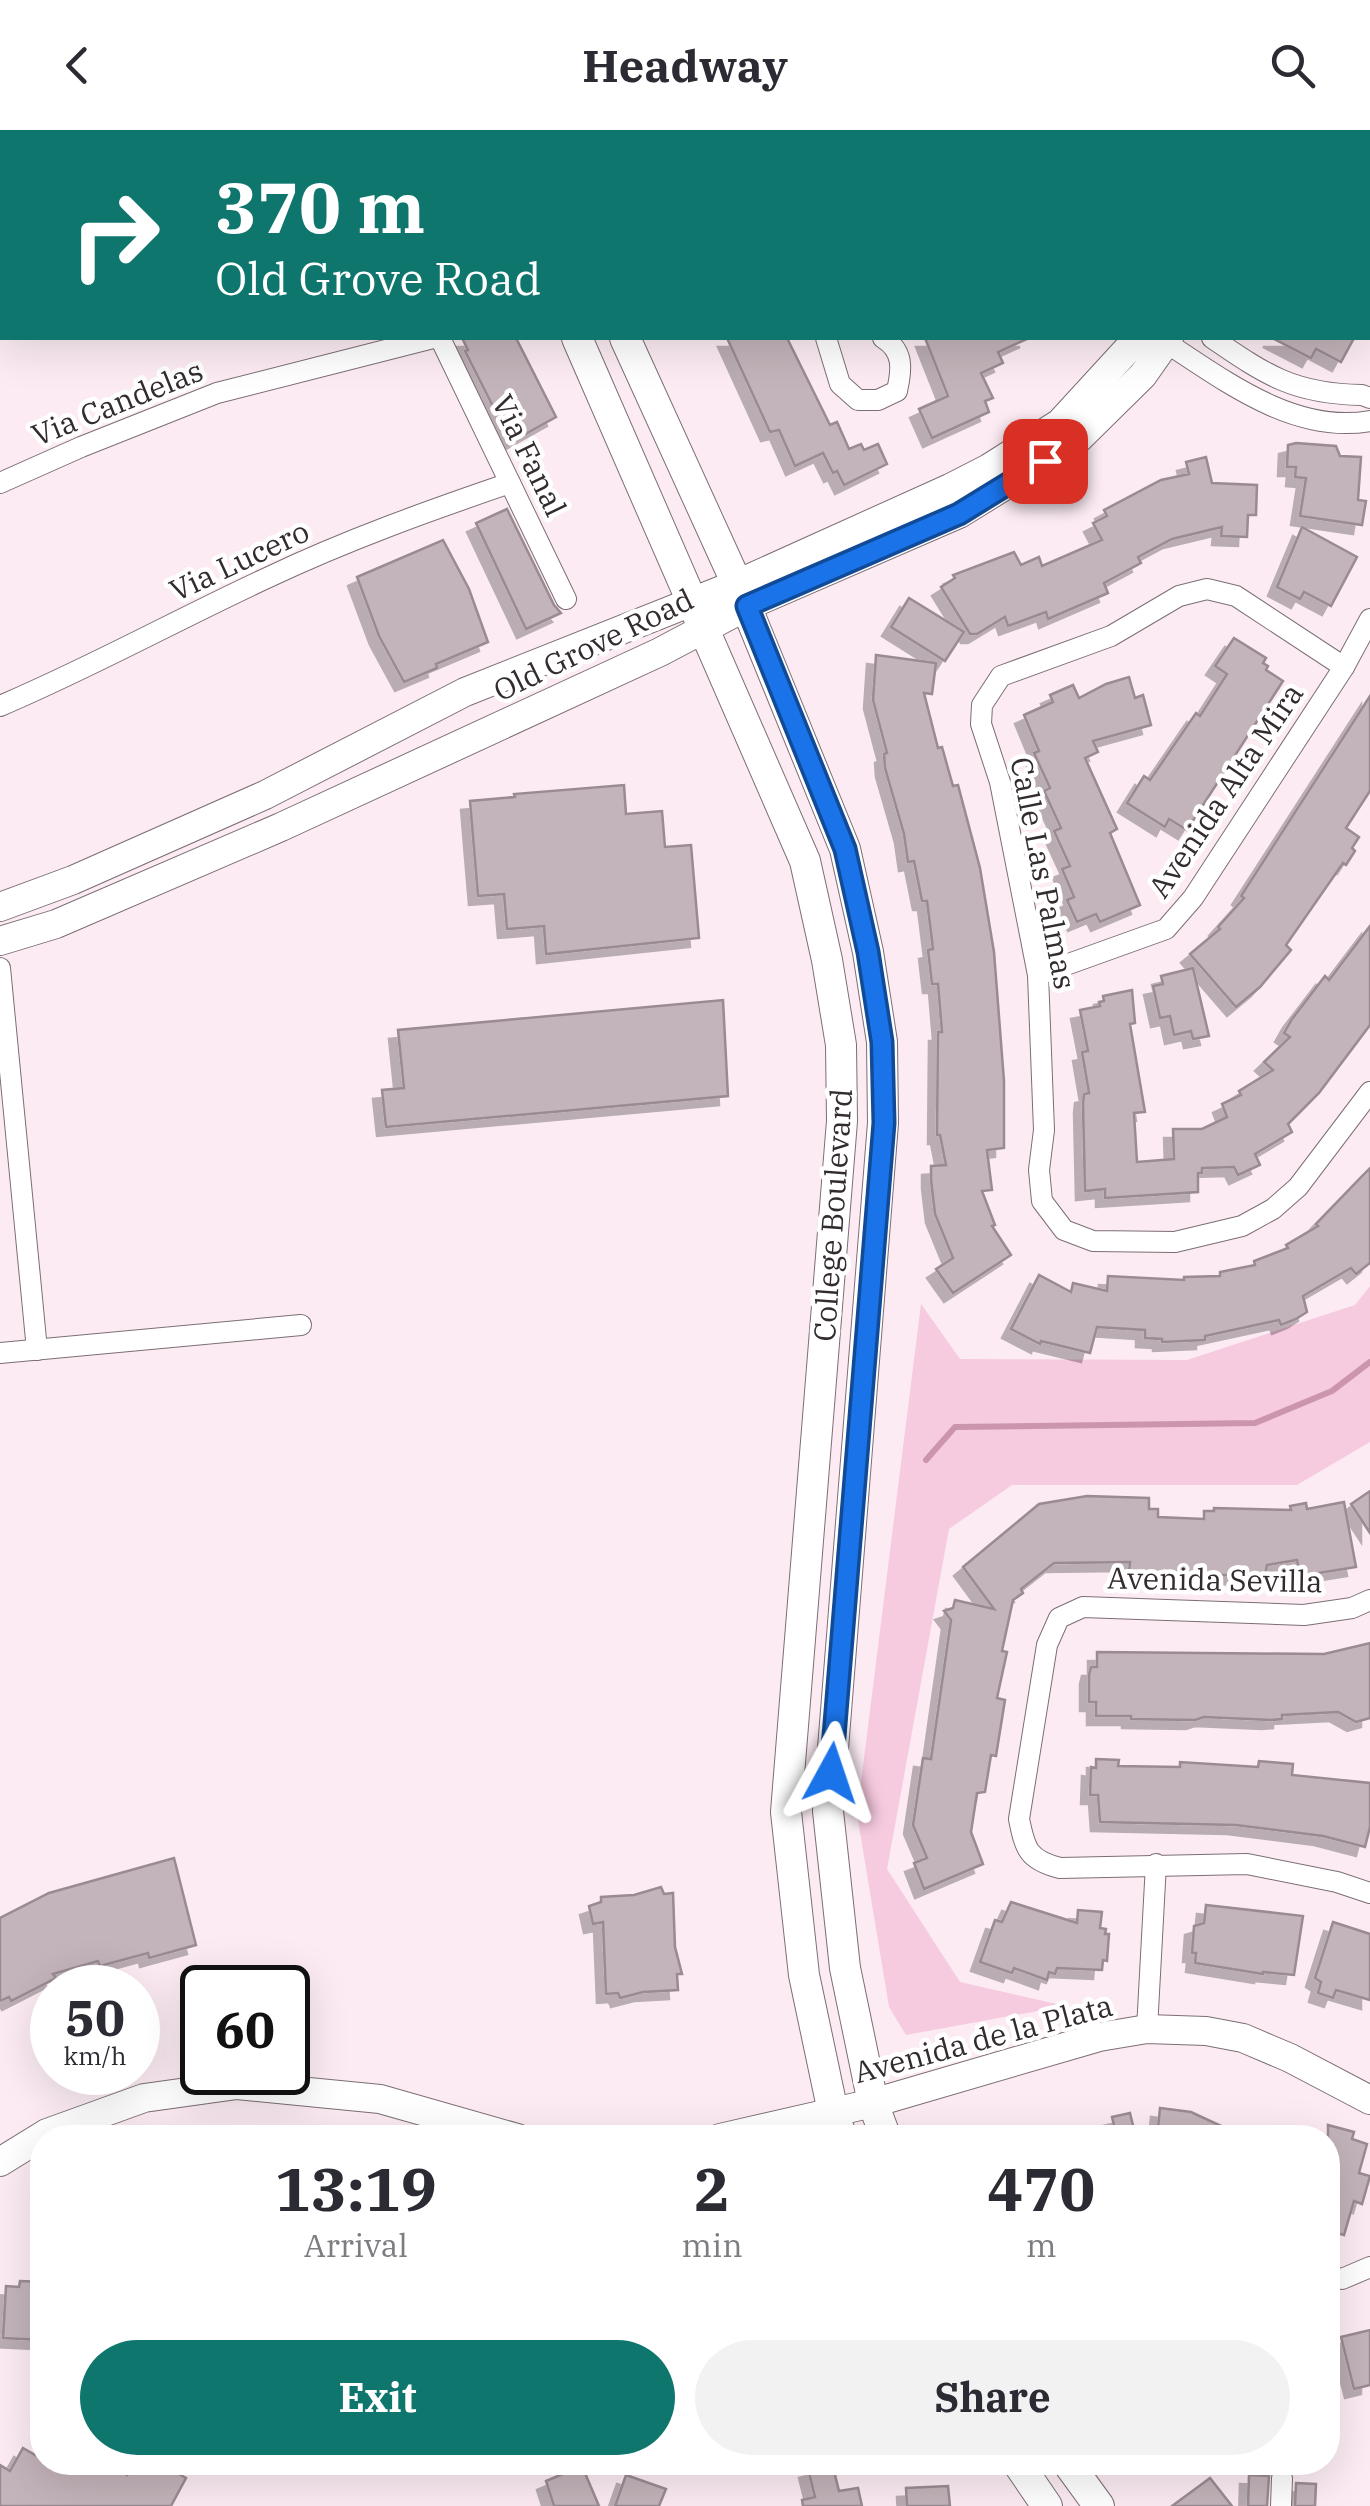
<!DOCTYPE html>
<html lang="en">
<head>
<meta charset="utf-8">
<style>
  body { margin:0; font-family:"IBM Plex Serif",serif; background:#f2f2f3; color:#2b2b33; height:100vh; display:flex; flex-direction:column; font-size:38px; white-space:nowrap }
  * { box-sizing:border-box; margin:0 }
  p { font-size:32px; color:#7c7c81 }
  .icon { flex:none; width:55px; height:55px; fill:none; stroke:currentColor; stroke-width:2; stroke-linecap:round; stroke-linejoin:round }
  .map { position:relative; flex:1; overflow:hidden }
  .details { position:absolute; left:30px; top:1995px; width:1310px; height:350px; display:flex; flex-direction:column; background:#fff; border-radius:40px; box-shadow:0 10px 40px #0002 }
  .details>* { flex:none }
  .banner { position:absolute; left:0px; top:0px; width:1370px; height:210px; box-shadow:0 10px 40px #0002; background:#0f766e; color:#fff; overflow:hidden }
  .speed { position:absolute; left:30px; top:1835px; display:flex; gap:20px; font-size:50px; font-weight:700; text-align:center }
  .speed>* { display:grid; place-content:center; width:130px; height:130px; border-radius:50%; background:#fff; box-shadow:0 10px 40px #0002; line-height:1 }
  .speed small { font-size:25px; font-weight:400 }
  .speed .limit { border:5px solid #111; border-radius:15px; background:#fff; color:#111 }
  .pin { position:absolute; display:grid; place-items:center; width:85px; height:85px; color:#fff; margin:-42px; border-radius:20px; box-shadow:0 5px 15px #0006 }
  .me { position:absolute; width:110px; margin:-55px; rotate:5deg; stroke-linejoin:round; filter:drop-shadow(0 0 8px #0008) }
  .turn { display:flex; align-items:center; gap:35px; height:210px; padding:0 50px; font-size:45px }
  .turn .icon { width:130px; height:130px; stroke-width:2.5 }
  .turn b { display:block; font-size:70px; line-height:85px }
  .eta { display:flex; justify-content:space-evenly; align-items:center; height:170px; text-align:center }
  .eta b { font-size:60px; font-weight:700; line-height:70px }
  .action { display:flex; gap:20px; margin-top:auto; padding:20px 50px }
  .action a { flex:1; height:115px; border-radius:60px; background:#0f766e; color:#fff; font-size:40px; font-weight:700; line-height:115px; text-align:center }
  .action a+a { background:#f2f2f3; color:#2b2b33 }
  header { display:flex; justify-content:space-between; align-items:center; height:130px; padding:0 50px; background:#fff; font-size:45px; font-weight:700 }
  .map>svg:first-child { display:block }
</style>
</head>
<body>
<header><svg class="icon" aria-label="back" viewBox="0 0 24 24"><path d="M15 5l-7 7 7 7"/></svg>Headway<svg class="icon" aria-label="search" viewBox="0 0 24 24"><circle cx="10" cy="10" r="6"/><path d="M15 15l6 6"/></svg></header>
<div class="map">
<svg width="1370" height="2376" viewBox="0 0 1370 2376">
  <defs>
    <filter id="shadow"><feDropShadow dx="-9" dy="9" stdDeviation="0" flood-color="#0004"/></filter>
  </defs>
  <rect width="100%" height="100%" fill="#fcebf3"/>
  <!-- green -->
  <path fill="#f6cadf" d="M1370,1156V1312L1297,1355H1012L949,1399L887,1739L960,1852L1065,1876L906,1905L889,1877L857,1684L921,1174L960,1229L1187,1230L1355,1175Z"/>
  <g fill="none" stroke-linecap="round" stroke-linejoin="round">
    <!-- stream -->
    <g stroke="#cb94af" stroke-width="6">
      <path d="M0,182L2,181"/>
      <path d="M926,1330L955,1297L1255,1293L1332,1261L1370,1232"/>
    </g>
  </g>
  <!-- building -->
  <g fill="#c3b3ba" stroke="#9a8b92" stroke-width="2.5" filter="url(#shadow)">
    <path d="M462,208H516L556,287L511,312L465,221L468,220Z"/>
    <path d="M727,208H787L830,295L837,292L849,319L861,314L864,320L878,314L887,334L844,355L837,341L833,343L823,323L795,336L779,300L770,302Z"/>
    <path d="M925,208H1029L998,222L1003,233L981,243L993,268L985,271L989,282L932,308L919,279L948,266Z"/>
    <path d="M1272,208H1354L1341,232L1316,219L1311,228Z"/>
    <path d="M1296,313L1336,316L1340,326L1361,327L1358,370L1366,371L1362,395L1300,386L1306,348L1295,347L1296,337H1287L1288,315Z"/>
    <path d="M1206,327L1212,353L1257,355L1256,385H1248L1247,407L1221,406L1222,397L1172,409L1138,427L1141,433L1104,453L1108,463L1048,489L1046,482L1008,496L1005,487L977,504H970L941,457L955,448L953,445L1014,422L1021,435L1039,427L1042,436L1102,410L1093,393L1107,386L1104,380L1161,350L1189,344L1186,332Z"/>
    <path d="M507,379L554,475L561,483L526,499L476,393Z"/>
    <path d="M1302,397L1357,427L1331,476L1304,462L1300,469L1277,457Z"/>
    <path d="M443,410L469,459L488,512L436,534L437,538L404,552L379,506L357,447Z"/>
    <path d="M909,468L964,502L945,531L891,497Z"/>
    <path d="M1234,508L1266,528L1263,533L1268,536L1266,540L1283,551L1187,700L1169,689L1165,697L1127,673L1144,646L1150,650L1196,583L1200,586L1227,544L1215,536Z"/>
    <path d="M876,525L936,533L932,564L924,563L938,618L942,617L953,656L958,655L980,738L994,822L1004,951V1018L987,1020L992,1060L982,1061L995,1095L992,1096L1011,1125L953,1163L936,1139L953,1128L935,1084L931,1050V1036L946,1035L940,1005H937L938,902H942L938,854H932L928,820L933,819L927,771H922L914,731L908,732L904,704L885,638L884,624L887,623L873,570Z"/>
    <path d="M1129,547L1135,568L1143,565L1151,595L1093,611L1098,622L1085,628L1117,699L1110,703L1140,775L1100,792L1096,784L1077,792L1067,770L1074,767L1062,739L1070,736L1054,701L1061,698L1044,661L1050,658L1034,623L1039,621L1024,585L1053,572L1050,565L1073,555L1079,568L1106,554Z"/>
    <path d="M1370,566V661L1346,698L1359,707L1352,718L1355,721L1346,735L1343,733L1286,815L1291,820L1260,857L1236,877L1190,824L1220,799L1218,797L1244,768L1241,766Z"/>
    <path d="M624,655L626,684L662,681L665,717L691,715L699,808L546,824L544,796L507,799L504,764L478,766L470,671L515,667L514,664Z"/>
    <path d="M1370,796V895L1319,963L1288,994L1292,1002L1255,1024L1260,1035L1238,1045L1234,1037L1202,1038V1043H1198V1062L1105,1068V1059L1085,1061L1083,974L1084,964L1089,963L1082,922L1088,921L1080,880L1100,876L1099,872L1104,871L1103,866L1132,860L1135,893L1130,894L1145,982L1134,983L1137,1032L1174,1029L1173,999H1202L1227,987L1222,974L1241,965L1239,961L1273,940L1264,932L1290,907L1284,903L1292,889L1325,846L1329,850Z"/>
    <path d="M1193,838L1209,906L1193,909L1191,901L1174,905L1170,886L1160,888L1153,856L1163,854L1161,846Z"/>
    <path d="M723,870L728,966L386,997L382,960L404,958L398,900Z"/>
    <path d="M1370,1038V1133L1356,1144L1351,1138L1303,1166L1307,1182L1296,1189L1281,1195L1279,1190L1205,1206V1210L1162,1212V1209L1145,1208V1200L1097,1197L1090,1223L1041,1211L1040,1214L1011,1199L1039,1145L1071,1162L1073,1153L1107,1161L1108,1146L1184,1150V1147L1220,1146V1142L1255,1135L1254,1131L1288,1118L1286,1115L1318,1096L1316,1094Z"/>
    <path d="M1370,1361V1403L1351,1374Z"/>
    <path d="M1087,1366L1149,1368V1379H1158V1387L1204,1389V1381H1214V1378L1291,1380L1290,1376L1306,1373L1307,1379L1344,1372L1356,1437L1300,1446L1297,1430L1267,1435L1265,1446L1129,1443L1130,1432L1054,1433L1021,1459L1023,1463L1013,1470L1002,1521L1007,1522L997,1568L1005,1570L996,1626L991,1625L985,1662L977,1663L971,1702L983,1734L924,1759L914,1733L927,1728L913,1695L923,1628L931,1629L951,1490L944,1481L953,1478L955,1470L994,1479L963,1437L1039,1374Z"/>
    <path d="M1370,1513V1588L1356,1592L1338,1582L1282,1585V1589L1271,1590L1204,1587L1195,1590L1131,1589V1586H1096V1572H1089V1545L1091,1537H1097V1522L1324,1524Z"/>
    <path d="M1096,1629L1119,1630L1118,1636L1180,1637V1632L1258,1637L1259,1631L1293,1634L1292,1645L1370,1653V1697L1365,1717L1323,1706L1236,1695L1100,1692L1098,1665H1090L1091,1637L1096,1638Z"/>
    <path d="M174,1728L196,1815L149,1828L148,1823L100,1836L98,1831L53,1844L56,1848L11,1871L9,1867L0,1871V1788L49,1763Z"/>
    <path d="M661,1757L664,1764L673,1763L675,1817L682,1844H677L678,1860L643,1862L620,1868L618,1863L606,1864L603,1792L593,1794L589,1776L601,1772V1767L634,1765Z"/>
    <path d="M1011,1772L1077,1793L1078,1780L1102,1782L1100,1798L1106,1799L1105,1804H1109L1107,1831L1103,1830L1102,1840L1057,1838L1055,1844L1049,1842L1047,1850L1014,1838L1012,1843L980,1832L995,1790L1002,1792Z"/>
    <path d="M1206,1775L1303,1786L1294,1845L1263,1842V1844L1195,1833L1196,1823H1192L1194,1796L1204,1793Z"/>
    <path d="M1333,1792L1370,1804V1870L1336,1860L1333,1868L1318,1863L1321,1852L1315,1848Z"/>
    <path d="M1160,1978L1191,1982L1247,2008H1157Z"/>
    <path d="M1130,1983L1136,2008H1117L1112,1987Z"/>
    <path d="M1328,1995L1354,2002L1352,2009L1367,2014L1359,2043L1370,2046L1362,2074L1354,2071L1344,2105L1328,2101Z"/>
    <path d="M20,2151L42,2152V2210L3,2208L6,2156L19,2157Z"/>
    <path d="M1370,2200V2255L1354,2259L1341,2207Z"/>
    <path d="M23,2318L42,2329V2332H104L127,2345L134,2332H157L186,2348L171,2376H0V2335L10,2341Z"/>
    <path d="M824,2335L826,2342L834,2341L839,2361L858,2358L862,2376H803L802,2370L815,2367L808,2339Z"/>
    <path d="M582,2336L599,2376H554L546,2351Z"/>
    <path d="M626,2345L666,2359L659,2376H615Z"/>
    <path d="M1249,2345L1269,2346L1267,2376H1248Z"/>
    <path d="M1210,2348L1232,2376H1172L1202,2354Z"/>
    <path d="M1296,2353L1316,2354L1315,2376H1295Z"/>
    <path d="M948,2356L950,2376H907L906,2358Z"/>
  </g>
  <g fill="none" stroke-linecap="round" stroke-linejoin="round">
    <!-- street casing -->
    <g stroke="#7c6e75" stroke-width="22">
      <g id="street">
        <path d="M746,0V2"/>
        <path d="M906,0L909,2"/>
        <path d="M1049,2L1050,0"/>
        <path d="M440,208L566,469"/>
        <path d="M826,208L840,254L858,270H878L897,261C902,239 904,221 883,208"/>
        <path d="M1159,208C1220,247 1292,305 1370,291"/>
        <path d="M1212,208C1266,245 1294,264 1362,265L1370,268"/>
        <path d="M0,353L81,317L217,263L433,208"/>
        <path d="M1344,537L1236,466L1207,459L1179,466L1111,506L1001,546L982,575L981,594L1000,652L1038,845L1044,1000L1039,1040L1042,1071L1064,1100L1093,1111L1175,1112L1242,1096L1273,1079L1298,1057L1370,962"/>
        <path d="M0,576C92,537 178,489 269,447C347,410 428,381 510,353"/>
        <path d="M0,838L37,1220"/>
        <path d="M1038,845L1166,799L1193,768L1344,537L1370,489"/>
        <path d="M0,1223L301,1195"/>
        <path d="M1370,1470L1352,1478L1304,1485L1083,1477L1059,1488L1047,1515L1019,1689C1025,1719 1028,1730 1060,1738L1247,1734L1337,1752L1370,1763"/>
        <path d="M1147,1899L1156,1734"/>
        <path d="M1328,2145L1342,2149L1370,2137"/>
        <path d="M1281,2376L1282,2348"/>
      </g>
    </g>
    <!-- secondary casing -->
    <g stroke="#7c6e75" stroke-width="30">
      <g id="secondary">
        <path d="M1262,2L1263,0"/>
        <path d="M1294,2L1296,0"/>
        <path d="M0,777L73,750L265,665L465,562L737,454L950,358L989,338L1060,293L1138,208"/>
        <path d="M0,811L56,794L281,697L660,522L747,476L959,384L1074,313L1143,245L1169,208"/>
        <path d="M720,2008L873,1973L1099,1907L1147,1899L1206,1901L1243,1908L1290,1928L1370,1970"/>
        <path d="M0,2032L47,2003L144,1968L237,1955L380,1969L517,2008"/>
      </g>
    </g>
    <!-- primary casing -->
    <g stroke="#7c6e75" stroke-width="32">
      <g id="primary">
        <path d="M482,0L483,2"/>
        <path d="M530,0L531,2"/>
        <path d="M577,208L805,731L827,830L841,915L842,991L786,1682L804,1845L833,1982L842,2008"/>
        <path d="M625,208L737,454L845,719L868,822L882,912L883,993L828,1681L845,1838L873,1973L886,2008"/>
        <path d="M1017,2332L1047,2376"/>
        <path d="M1067,2332L1099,2376"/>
      </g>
    </g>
    <!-- street -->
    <use href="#street" stroke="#fff" stroke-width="20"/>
    <!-- secondary -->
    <use href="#secondary" stroke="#fff" stroke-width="28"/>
    <!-- primary -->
    <use href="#primary" stroke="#fff" stroke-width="30"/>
  </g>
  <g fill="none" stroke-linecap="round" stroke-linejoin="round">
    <!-- route casing -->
    <g stroke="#114b97" stroke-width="25">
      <path id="route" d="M831,1643L884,993L882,912L868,822L845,719L747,476L959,384L1045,331"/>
    </g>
    <!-- route -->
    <use href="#route" stroke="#1a73e8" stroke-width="18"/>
  </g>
  <g text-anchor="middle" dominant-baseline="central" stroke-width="9" stroke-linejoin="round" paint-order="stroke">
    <!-- street labels -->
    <g font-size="30" fill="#332c2f" stroke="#fff">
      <text transform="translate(117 272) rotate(-22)">Via Candelas</text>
      <text transform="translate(530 325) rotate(64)">Via Fanal</text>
      <text transform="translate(239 430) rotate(-25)">Via Lucero</text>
      <text transform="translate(593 514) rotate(-26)">Old Grove Road</text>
      <text transform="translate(1225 660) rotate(-56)">Avenida Alta Mira</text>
      <text transform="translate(1044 743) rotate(79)">Calle Las Palmas</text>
      <text transform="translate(832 1085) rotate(-86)">College Boulevard</text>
      <text transform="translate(1215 1449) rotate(1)">Avenida Sevilla</text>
      <text transform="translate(983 1908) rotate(-15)">Avenida de la Plata</text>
    </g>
  </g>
</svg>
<div class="speed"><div>50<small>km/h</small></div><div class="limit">60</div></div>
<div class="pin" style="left:1045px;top:331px;background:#d93025"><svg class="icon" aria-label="arrive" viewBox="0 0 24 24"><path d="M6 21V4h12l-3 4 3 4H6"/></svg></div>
<svg class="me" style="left:831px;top:1643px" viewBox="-20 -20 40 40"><path d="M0-17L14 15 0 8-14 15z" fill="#1a73e8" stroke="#fff" stroke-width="4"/></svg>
<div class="banner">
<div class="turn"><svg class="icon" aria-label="right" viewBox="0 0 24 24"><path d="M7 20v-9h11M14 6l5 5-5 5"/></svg><div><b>370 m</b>Old Grove Road</div></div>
</div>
<section class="details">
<div class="eta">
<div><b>13:19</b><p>Arrival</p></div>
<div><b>2</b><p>min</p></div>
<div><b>470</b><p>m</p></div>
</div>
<div class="action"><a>Exit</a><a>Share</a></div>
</section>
</div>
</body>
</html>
